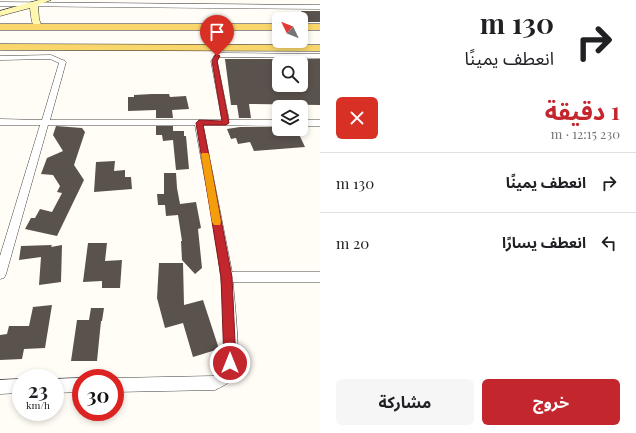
<!DOCTYPE html>
<html lang="ar">
<head>
<meta charset="utf-8">
<style>
  body { margin:0; font-family:"Playfair Display","Noto Sans Arabic",serif; background:#f6f6f6; color:#202124; direction:rtl; height:100vh; display:flex; flex-direction:column; font-size:15px; white-space:nowrap }
  * { box-sizing:border-box; margin:0 }
  p { font-size:13px; color:#757577 }
  .icon { flex:none; width:22px; height:22px; fill:none; stroke:currentColor; stroke-width:2; stroke-linecap:round; stroke-linejoin:round }
  .map { position:relative; flex:1; overflow:hidden; direction:ltr }
  .panel { display:flex; flex-direction:column; background:#fff; width:316px }
  .panel>* { flex:none }
  .guide { background:#fff; color:#202124; overflow:hidden }
  .needle { width:26px; rotate:313deg }
  .fabs { position:absolute; left:272px; top:12px; display:grid; gap:8px }
  .fabs a { display:grid; place-items:center; width:36px; height:36px; border-radius:6px; background:#fff; box-shadow:0 2px 6px #0003; font-size:20px }
  .speed { position:absolute; left:12px; top:369px; display:flex; gap:8px; font-size:20px; font-weight:700; text-align:center }
  .speed>* { display:grid; place-content:center; width:52px; height:52px; border-radius:50%; background:#fff; box-shadow:0 2px 6px #0003; line-height:1 }
  .speed small { font-size:10px; font-weight:400 }
  .speed .limit { border:6px solid #d22; background:#fff; color:#111 }
  .pin { position:absolute; display:grid; place-items:center; width:34px; height:34px; color:#fff; margin:-41px -17px; border-radius:50% 50% 50% 0; rotate:-45deg; box-shadow:0 0 4px #0007 }
  .pin .icon { rotate:45deg }
  .me { position:absolute; width:44px; margin:-22px; rotate:0deg; stroke-linejoin:round; filter:drop-shadow(0 0 3px #0008) }
  .turn { display:flex; align-items:center; gap:14px; height:84px; padding:0 16px; font-size:18px }
  .turn .icon { width:52px; height:52px; stroke-width:2.5 }
  .turn b { display:block; font-size:28px; line-height:34px }
  .round { display:grid; place-items:center; flex:none; width:42px; height:42px; border-radius:6px; background:#f6f6f6 }
  .overview { display:flex; align-items:center; justify-content:space-between; height:68px; padding:0 16px }
  h1 { font-size:24px; font-weight:700; line-height:30px; color:#c4262e }
  .action { display:flex; gap:8px; margin-top:auto; padding:8px 16px }
  .action a { flex:1; height:46px; border-radius:6px; background:#c4262e; color:#fff; font-size:16px; font-weight:700; line-height:46px; text-align:center }
  .action a+a { background:#f6f6f6; color:#202124 }
  ul { padding:0; list-style:none }
  li { display:flex; align-items:center; gap:12px; height:60px; padding:0 16px; border-top:1px solid #e0e0e0 }
  li div { flex:1 }
  li b { display:block; font-size:15px }
  li em { font-style:normal }
  main { display:flex; flex:1; min-height:0 }
  .map>svg:first-child { display:block }
</style>
</head>
<body>
<main>
<section class="panel">
<div class="guide">
<div class="turn"><svg class="icon" aria-label="right" viewBox="0 0 24 24"><path d="M7 20v-9h11M14 6l5 5-5 5"/></svg><div><b>130 m</b>انعطف يمينًا</div></div>
</div>
<div class="overview"><div><h1>1 دقيقة</h1><p>230 m · 12:15</p></div><a class="round" style="background:#d93025;color:#fff"><svg class="icon" aria-label="close" viewBox="0 0 24 24"><path d="M6 6l12 12M18 6L6 18"/></svg></a></div>
<ul>
<li><svg class="icon" aria-label="right" viewBox="0 0 24 24"><path d="M7 20v-9h11M14 6l5 5-5 5"/></svg><div><b>انعطف يمينًا</b></div><em>130 m</em></li>
<li><svg class="icon" aria-label="left" viewBox="0 0 24 24"><path d="M17 20v-9H6M10 6l-5 5 5 5"/></svg><div><b>انعطف يسارًا</b></div><em>20 m</em></li>
</ul>
<div class="action"><a>خروج</a><a>مشاركة</a></div>
</section>
<div class="map">
<svg width="320" height="433" viewBox="0 0 320 433">
  <rect width="100%" height="100%" fill="#fffdf5"/>
  <!-- building -->
  <g fill="#5a524d">
    <path d="M301,11H320V22H308Z"/>
    <path d="M225,59H279V85L301,86V59H320V105L249,104L251,118H239L237,105H231Z"/>
    <path d="M152,94H169L170,97L186,96L189,109L172,110L173,118H156V110L128,111V97H134V95Z"/>
    <path d="M56,126L82,128L85,132L74,165L84,180L57,236L25,229L31,218H35L40,209L52,212L62,193L57,192L60,186L53,175L41,174L47,158L63,151L53,135Z"/>
    <path d="M156,126H173V131H184V136H186L189,169L176,170L173,140L163,141L162,135H156Z"/>
    <path d="M240,127H279V129H283L284,130H297L305,147L254,151L250,142L238,144L236,138L231,139L227,129Z"/>
    <path d="M115,161L114,171L125,170V177H131L132,189L94,192L96,162Z"/>
    <path d="M164,173H176L177,188L180,204L196,202L201,228L198,229L202,268L195,274L182,260L181,241H182L178,215L166,216L165,205H158L157,194H164Z"/>
    <path d="M88,243H107L105,261L122,260L120,288H102V281L83,282Z"/>
    <path d="M52,245L51,247L62,245L61,282L39,285L41,257L19,260L21,246Z"/>
    <path d="M159,263H183L184,305L203,300L219,349L193,357L183,323L165,328L157,298Z"/>
    <path d="M52,305L45,348L24,349L22,359L0,360V335L7,334L9,326H29L33,307Z"/>
    <path d="M91,308H104L102,321H101L97,361H71L77,320H89Z"/>
  </g>
  <g fill="none" stroke-linecap="round" stroke-linejoin="round">
    <!-- street casing -->
    <g stroke="#444" stroke-width="1">
      <g id="street">
        <path d="M0,2L320,5V9L0,6Z"/>
        <path d="M221,53L320,54V58L219,57L217,61L229,120H279V126L203,125L232,272H320V282H233C234,298 242,365 235,376C232,382 221,387 215,390L115,392V378L213,376L224,368C229,287 209,205 195,125H48L6,274L4,278L0,279V256L40,125H0V119L42,120L59,63L50,59L0,60V56L51,55L65,61L66,62L50,120H222L211,61L215,55Z"/>
        <rect x="301" y="120" width="19" height="6"/>
        <path d="M81,378V392L55,393V379Z"/>
        <path d="M21,379V393L0,394V380Z"/>
      </g>
    </g>
    <!-- secondary casing -->
    <g stroke="#333" stroke-width="1">
      <path id="secondary" d="M39,0H51L38,5L39,19L42,27L41,29H35C31,22 31,15 30,8L0,16V11Z"/>
    </g>
    <!-- primary casing -->
    <g stroke="#222" stroke-width="1">
      <g id="primary">
        <rect x="0" y="24" width="279" height="6"/>
        <rect x="301" y="24" width="19" height="6"/>
        <path d="M0,44L320,45V51L0,50Z"/>
      </g>
    </g>
    <!-- street -->
    <use href="#street" fill="#fff" fill-rule="evenodd"/>
    <!-- secondary -->
    <use href="#secondary" fill="#fff6b0" fill-rule="evenodd"/>
    <!-- primary -->
    <use href="#primary" fill="#f9d66b" fill-rule="evenodd"/>
  </g>
  <!-- route -->
  <path fill="#c4262e" stroke="#7f191e" d="M217,54L220,56L217,61L229,123L226,125H203L232,277L236,363L235,367L230,369L226,367L224,363L221,277L196,123L199,120L222,121L212,61L215,55Z"/>
  <!-- slow -->
  <path fill="#f59e0b" d="M202,153H208L209,155L221,222L220,225H214L212,222L201,155Z"/>
</svg>
<div class="fabs">
<a><svg class="needle" viewBox="-14 -14 28 28"><path d="M0-13l5 13h-10z" fill="#e53935"/><path d="M0 13l5-13h-10z" fill="#757577"/></svg></a>
<a><svg class="icon" aria-label="search" viewBox="0 0 24 24"><circle cx="10" cy="10" r="6"/><path d="M15 15l6 6"/></svg></a>
<a><svg class="icon" aria-label="layers" viewBox="0 0 24 24"><path d="M12 4l9 5-9 5-9-5zM3 14l9 5 9-5"/></svg></a>
</div>
<div class="speed"><div>23<small>km/h</small></div><div class="limit">30</div></div>
<div class="pin" style="left:217px;top:56px;background:#d93025"><svg class="icon" aria-label="arrive" viewBox="0 0 24 24"><path d="M6 21V4h12l-3 4 3 4H6"/></svg></div>
<svg class="me" style="left:230px;top:363px" viewBox="-20 -20 40 40"><circle r="17" fill="#c4262e" stroke="#fff" stroke-width="3"/><path d="M0-11L8 9 0 5-8 9z" fill="#fff"/></svg>
</div>
</main>
</body>
</html>
